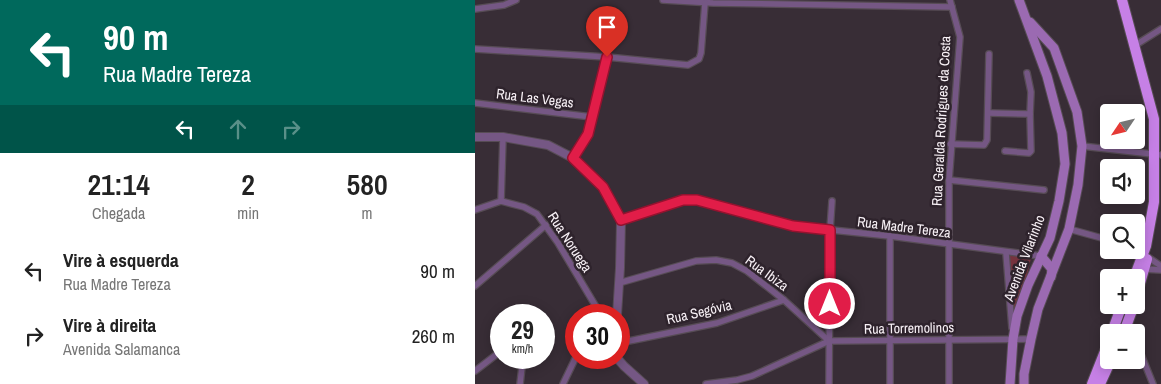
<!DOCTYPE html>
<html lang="pt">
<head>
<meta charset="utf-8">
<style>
  body { margin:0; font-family:"Archivo Narrow",sans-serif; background:#f2f2f2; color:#222; height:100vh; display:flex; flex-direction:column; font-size:19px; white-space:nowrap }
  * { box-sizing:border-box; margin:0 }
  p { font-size:16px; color:#767676 }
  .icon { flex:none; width:28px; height:28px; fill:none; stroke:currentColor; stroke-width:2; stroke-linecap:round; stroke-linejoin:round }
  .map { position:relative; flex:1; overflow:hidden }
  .panel { display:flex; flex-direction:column; background:#fff; width:475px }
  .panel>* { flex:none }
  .hud { background:#00695c; color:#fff; overflow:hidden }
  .needle { width:32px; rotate:235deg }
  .tools { position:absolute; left:625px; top:104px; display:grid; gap:10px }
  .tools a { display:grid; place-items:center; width:45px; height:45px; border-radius:5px; background:#fff; box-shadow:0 2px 12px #0003; font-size:25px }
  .speed { position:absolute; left:15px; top:304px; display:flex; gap:10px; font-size:25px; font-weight:700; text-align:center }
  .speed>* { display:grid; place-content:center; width:65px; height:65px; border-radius:50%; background:#fff; box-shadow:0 2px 12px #0003; line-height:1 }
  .speed small { font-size:12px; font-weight:400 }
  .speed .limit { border:8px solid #d22; background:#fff; color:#111 }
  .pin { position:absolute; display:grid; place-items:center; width:42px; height:42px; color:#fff; margin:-51px -21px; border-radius:50% 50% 50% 0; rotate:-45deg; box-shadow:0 0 5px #0007 }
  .pin .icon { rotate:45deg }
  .me { position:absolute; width:55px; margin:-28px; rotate:0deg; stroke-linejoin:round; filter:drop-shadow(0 0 4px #0008) }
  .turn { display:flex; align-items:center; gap:18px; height:105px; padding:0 20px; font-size:22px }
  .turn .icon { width:65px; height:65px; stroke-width:2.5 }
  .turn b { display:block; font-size:35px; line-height:42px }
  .lanes { display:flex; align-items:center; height:48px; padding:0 20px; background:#0003; justify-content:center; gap:25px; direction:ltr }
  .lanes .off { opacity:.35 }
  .eta { display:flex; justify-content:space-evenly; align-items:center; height:85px; text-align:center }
  .eta b { font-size:30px; font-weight:600; line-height:35px }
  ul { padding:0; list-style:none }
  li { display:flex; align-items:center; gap:15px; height:65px; padding:0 20px }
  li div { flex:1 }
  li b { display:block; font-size:19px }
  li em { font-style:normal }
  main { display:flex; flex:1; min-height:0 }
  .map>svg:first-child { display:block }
</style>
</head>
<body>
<main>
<section class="panel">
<div class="hud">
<div class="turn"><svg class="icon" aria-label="left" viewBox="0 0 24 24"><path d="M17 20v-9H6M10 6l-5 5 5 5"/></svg><div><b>90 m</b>Rua Madre Tereza</div></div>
<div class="lanes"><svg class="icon" aria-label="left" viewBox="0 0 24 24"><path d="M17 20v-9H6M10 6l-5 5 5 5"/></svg><svg class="icon off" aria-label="ahead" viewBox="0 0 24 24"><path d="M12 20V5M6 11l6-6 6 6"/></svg><svg class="icon off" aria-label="right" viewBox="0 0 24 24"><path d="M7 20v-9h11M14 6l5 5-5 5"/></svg></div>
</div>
<div class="eta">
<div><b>21:14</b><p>Chegada</p></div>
<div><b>2</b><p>min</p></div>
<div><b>580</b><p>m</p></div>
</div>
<ul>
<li><svg class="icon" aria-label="left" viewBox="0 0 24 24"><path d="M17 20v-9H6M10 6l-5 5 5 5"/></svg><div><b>Vire à esquerda</b><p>Rua Madre Tereza</p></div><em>90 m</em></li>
<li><svg class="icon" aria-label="right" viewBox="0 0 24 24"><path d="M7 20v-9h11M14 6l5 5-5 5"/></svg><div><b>Vire à direita</b><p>Avenida Salamanca</p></div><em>260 m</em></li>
</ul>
</section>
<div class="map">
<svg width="686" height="384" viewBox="0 0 686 384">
  <rect width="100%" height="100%" fill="#382d36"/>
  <!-- green -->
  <path fill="#76333e" d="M533,254L556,258L539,331Z"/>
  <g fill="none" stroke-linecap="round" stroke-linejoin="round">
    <!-- minor casing -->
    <g stroke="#574c55" stroke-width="8">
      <g id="minor">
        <path d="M188,0L238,3L477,7"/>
        <path d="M0,9L29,5L41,0"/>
        <path d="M659,46L686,29"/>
        <path d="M0,49L132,57L213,65L224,59L226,53L230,3"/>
        <path d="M552,73L556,92L555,114"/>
        <path d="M0,103L117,117"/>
        <path d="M514,113L555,114L556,151L554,153L530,151"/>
        <path d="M475,144L509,145L512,140L514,54"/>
        <path d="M607,146L686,155"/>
        <path d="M98,158L113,134L132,57"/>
        <path d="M474,180L569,190"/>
        <path d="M26,201L28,137"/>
        <path d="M0,210L26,201L49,207L62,214L83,243L126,315"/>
        <path d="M146,221L208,200H222L318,226L415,236L566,256"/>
        <path d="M594,229L634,240"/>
        <path d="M415,236V384"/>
        <path d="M661,249L686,266"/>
        <path d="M531,253L537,328"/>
        <path d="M668,269L686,270"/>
        <path d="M144,283L221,261L241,260L257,263L272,271L309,300L354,341"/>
        <path d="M0,286L71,225"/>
        <path d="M101,321C95,328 95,336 101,343"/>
        <path d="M661,342L678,384"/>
        <path d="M144,343L242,323L309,300"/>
        <path d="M0,371L26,351"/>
        <path d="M45,384L48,358"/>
        <path d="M88,384L101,357"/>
        <path d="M231,384L262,380L277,376L354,341L556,339"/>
        <path d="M354,384L355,230L357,201"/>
        <path d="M474,384V180L485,37L475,0"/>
      </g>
    </g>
    <!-- tertiary casing -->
    <g stroke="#574c55" stroke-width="10">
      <g id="tertiary">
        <path d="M0,137H28L73,145L98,158L128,187L146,221L145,268L142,315"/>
        <path d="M142,358L149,366L169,384"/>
      </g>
    </g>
    <!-- secondary casing -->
    <g stroke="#574c55" stroke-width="11">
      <g id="secondary">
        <path d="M566,256L577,269L576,277"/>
        <path d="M535,384L538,339L542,316L553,285L575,238L584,201L590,164L587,133L572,76L544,0"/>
        <path d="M549,384V374L556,339L563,309L594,229L603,185L607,146L602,112L579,48L555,22"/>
      </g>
    </g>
    <!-- trunk casing -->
    <g stroke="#574c55" stroke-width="12">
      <g id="trunk">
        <path d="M647,0L679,119V202L671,246L659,278"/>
        <path d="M661,297L672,259"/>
        <path d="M637,332L647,305"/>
        <path d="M649,332L659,305"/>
        <path d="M617,384L634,341"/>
        <path d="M625,384L636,360"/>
      </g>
    </g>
    <!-- minor -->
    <use href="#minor" stroke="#755784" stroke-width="5.5"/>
    <!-- tertiary -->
    <use href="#tertiary" stroke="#755784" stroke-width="8"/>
    <!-- secondary -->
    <use href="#secondary" stroke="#9b6ab2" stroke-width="9"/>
    <!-- trunk -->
    <use href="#trunk" stroke="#c680e6" stroke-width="10"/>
  </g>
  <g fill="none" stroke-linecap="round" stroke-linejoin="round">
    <!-- route casing -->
    <g stroke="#92132f" stroke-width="12">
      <path id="route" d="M132,57L113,134L98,158L128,187L146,220L208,200H222L318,226L355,230V304"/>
    </g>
    <!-- route -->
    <use href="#route" stroke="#e11d48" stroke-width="9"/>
  </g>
  <g text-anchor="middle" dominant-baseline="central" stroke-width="5" stroke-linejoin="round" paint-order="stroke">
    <!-- street labels -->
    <g font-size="14" fill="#f8f1f6" stroke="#2e232c">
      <text transform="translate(60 98) rotate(7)">Rua Las Vegas</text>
      <text transform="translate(466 121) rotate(-87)">Rua Geralda Rodrigues da Costa</text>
      <text transform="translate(429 227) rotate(7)">Rua Madre Tereza</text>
      <text transform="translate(95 242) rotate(57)">Rua Noruega</text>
      <text transform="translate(549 258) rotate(-69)">Avenida Vilarinho</text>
      <text transform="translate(292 273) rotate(36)">Rua Ibiza</text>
      <text transform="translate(224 312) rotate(-13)">Rua Segóvia</text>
      <text transform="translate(434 328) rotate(-1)">Rua Torremolinos</text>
    </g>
  </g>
</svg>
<div class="tools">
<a><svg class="needle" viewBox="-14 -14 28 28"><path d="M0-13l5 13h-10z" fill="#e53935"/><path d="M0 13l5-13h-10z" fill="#767676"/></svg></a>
<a><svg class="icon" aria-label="sound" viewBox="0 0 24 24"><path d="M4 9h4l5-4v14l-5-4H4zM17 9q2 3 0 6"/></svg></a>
<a><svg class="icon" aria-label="search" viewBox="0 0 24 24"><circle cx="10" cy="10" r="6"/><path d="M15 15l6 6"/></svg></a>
<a>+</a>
<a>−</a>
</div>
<div class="speed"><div>29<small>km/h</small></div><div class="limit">30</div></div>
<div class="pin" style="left:132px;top:57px;background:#d93025"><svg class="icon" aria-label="arrive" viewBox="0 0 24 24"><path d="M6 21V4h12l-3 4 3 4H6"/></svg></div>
<svg class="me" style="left:355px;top:304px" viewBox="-20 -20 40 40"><circle r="17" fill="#e11d48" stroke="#fff" stroke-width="3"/><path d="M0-11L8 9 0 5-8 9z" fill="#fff"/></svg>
</div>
</main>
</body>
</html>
